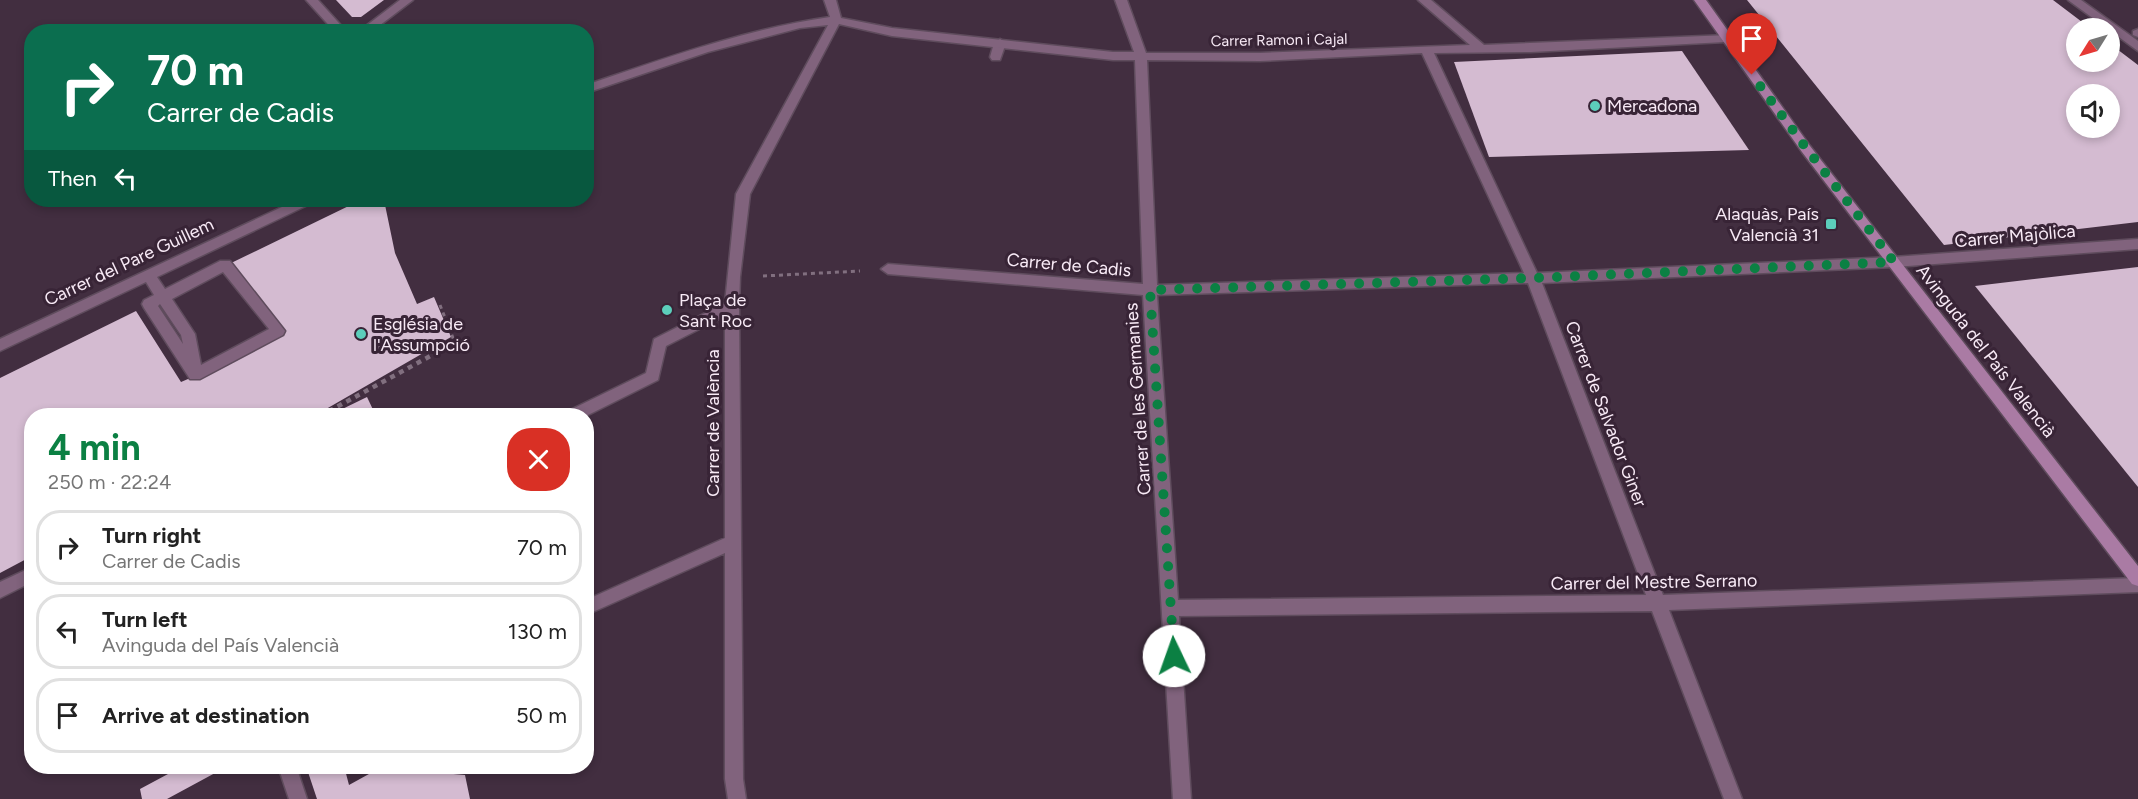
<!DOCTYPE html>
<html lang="en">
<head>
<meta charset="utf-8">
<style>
  body { margin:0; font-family:Figtree,sans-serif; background:#f6f6f6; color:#222; height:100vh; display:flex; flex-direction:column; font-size:22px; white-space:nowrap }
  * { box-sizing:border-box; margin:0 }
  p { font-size:20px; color:#767676 }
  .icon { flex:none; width:33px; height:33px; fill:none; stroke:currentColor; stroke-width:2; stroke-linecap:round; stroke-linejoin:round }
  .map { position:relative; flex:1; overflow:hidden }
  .drawer { position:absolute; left:24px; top:408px; width:570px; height:366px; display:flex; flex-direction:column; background:#fff; border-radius:24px; box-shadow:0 3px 9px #0003 }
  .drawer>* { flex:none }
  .banner { position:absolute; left:24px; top:24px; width:570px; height:183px; border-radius:24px; box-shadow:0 3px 9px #0003; background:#0b6e4f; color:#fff; overflow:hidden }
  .needle { width:39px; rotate:233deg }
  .tools { position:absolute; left:2066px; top:18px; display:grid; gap:12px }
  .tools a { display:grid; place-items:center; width:54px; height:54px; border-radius:50%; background:#fff; box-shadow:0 3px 9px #0003; font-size:30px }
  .pin { position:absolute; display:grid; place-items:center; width:51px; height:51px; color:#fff; margin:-62px -26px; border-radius:50% 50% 50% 0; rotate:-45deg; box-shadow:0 0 6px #0007 }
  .pin .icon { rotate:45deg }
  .me { position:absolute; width:66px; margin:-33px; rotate:357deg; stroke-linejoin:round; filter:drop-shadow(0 0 4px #0008) }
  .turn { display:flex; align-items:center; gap:21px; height:126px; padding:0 24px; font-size:27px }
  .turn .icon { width:78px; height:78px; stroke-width:2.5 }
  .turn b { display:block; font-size:42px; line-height:51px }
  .then { display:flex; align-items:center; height:57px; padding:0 24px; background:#0003; gap:12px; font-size:22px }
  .round { display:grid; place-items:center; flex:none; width:63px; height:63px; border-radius:24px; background:#f6f6f6 }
  .head { display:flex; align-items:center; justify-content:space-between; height:102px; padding:0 24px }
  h1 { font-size:36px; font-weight:700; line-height:45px; color:#0b8043 }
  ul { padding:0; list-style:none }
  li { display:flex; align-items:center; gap:18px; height:75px; margin:0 12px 9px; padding:0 12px; border:3px solid #e0e0e0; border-radius:24px }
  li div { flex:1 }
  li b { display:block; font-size:22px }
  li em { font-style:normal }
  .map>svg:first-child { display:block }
</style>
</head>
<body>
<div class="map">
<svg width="2138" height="799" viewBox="0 0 2138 799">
  <rect width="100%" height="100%" fill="#422e40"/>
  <!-- building -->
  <g fill="#d4bbd1" fill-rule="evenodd">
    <path d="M336,0H384L361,17H352Z"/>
    <path d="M1747,0H2053L2090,28H2076V62H2109V43L2138,65V222L1944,245ZM2076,94H2109V128H2076Z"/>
    <path d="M1682,51L1749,150L1489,157L1454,62Z"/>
    <path d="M361,200H384L395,253L417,304L434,297L451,337L314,416H292L289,412L283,416H32V556L0,573V378L136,311L181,382L195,376L279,331L227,265Z"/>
    <path d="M2138,267V487L1975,286Z"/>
    <path d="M367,397L376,416H328Z"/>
    <path d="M165,766H228L167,799H142L140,789L168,774Z"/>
    <path d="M306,766H344L349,785L378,769L377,766H428L430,772L465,775L470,799H317Z"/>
  </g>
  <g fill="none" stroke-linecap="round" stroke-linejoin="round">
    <!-- lane casing -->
    <g stroke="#5f4c5d" stroke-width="3">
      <path id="lane" d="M1000,39L1006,43L1000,60H992L990,57L994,43Z"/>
    </g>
    <!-- street casing -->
    <g stroke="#5f4c5d" stroke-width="3">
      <g id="street">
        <path d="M306,0H318L347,32H335Z"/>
        <path d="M400,0H413L371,32H358Z"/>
        <path d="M824,0H836L841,18L892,28L1113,52H1134L1115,0H1127L1146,53H1260L1470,45L1418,0H1431L1484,45L1729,35L1731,38L1725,42L1531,52L1434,53L1537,273L1894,257L2138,239V249L1894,267L1542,283L1663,595L2138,578V592L1669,610L1742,799H1724L1652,611L1179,616L1191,799H1173L1143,295L888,274L881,269L888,264L1143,284L1135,60H1113L892,36L839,24L750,194L740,277L739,306L743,779L746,799H728L725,779V553L586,615V600L725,538V316L666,346L658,380L586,416H564L566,412L646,373L654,339L725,303L736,194L828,25L800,28L708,52L586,93V85C666,58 746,29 830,17ZM1422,53L1524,273L1157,285L1147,60L1260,61ZM1528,283L1646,595L1178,600L1157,295Z"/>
        <path d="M2068,0H2081L2138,41V51Z"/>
        <path d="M2138,29V37L2133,35V31Z"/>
        <path d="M297,200H314L312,203L157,277L165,289L220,261H230L285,331L283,335L200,379H190L144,308L142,304L144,300L154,295L146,282L0,351V339ZM223,272L269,329L201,365L195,334L172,299ZM160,304L181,335L183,344L158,306Z"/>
        <path d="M32,567V582L0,598V582Z"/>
        <path d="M278,766H296L307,799H289Z"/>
      </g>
    </g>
    <!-- secondary casing -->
    <g stroke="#5f4c5d" stroke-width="3">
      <path id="secondary" d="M1694,0H1706L1810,146L2138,566V586L2132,584L1802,152Z"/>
    </g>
    <!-- path-far1 -->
    <g stroke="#816f7f" stroke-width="3" stroke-dasharray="4 4" stroke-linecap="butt">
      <path d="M763,276L860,271"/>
      <path d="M440,305L455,343L444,349"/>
    </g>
    <!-- path -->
    <path stroke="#816f7f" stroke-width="4.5" stroke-dasharray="5 5" stroke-linecap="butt" d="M320,416L447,347"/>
    <!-- lane -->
    <use href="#lane" fill="#81637d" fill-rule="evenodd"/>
    <!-- street -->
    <use href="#street" fill="#81637d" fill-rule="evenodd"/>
    <!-- secondary -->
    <use href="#secondary" fill="#aa7ba4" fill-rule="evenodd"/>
  </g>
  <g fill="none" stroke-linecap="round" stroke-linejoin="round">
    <!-- route -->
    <path stroke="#0b8043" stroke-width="10" stroke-dasharray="0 18" d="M1174,656L1150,290L1533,278L1894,262L1806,148L1752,75"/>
  </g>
  <!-- markers -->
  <g fill="#5ccebb" stroke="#382436" stroke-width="2">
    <circle cx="1595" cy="106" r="6"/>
    <rect x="1825" y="218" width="12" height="12" rx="3"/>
    <circle cx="667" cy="310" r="6"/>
    <circle cx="361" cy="334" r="6"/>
  </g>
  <g text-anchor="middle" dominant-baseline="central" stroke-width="6" stroke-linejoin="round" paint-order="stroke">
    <!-- far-street labels -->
    <g font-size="15" fill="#f8eaf6" stroke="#382436">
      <text transform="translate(1279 40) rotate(-1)">Carrer Ramon i Cajal</text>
    </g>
    <!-- poi labels -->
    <g font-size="18" fill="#f8eaf6" stroke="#382436" text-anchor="start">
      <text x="1607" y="106">Mercadona</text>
      <text x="1819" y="214" text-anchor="end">Alaquàs, País<tspan x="1819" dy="21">Valencià 31</tspan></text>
      <text x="679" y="300">Plaça de<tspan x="679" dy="21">Sant Roc</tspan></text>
      <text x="373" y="324">Església de<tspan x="373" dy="21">l'Assumpció</tspan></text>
    </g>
    <!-- street labels -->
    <g font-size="18" fill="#f8eaf6" stroke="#382436">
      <text transform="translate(2015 236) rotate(-5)">Carrer Majòlica</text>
      <text transform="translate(129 262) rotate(-25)">Carrer del Pare Guillem</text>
      <text transform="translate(1069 265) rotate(5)">Carrer de Cadis</text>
      <text transform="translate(1986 351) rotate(52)">Avinguda del País Valencià</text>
      <text transform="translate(1138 399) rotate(-94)">Carrer de les Germanies</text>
      <text transform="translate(1606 414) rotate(69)">Carrer de Salvador Giner</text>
      <text transform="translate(713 423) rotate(-90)">Carrer de València</text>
      <text transform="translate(1654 582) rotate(-1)">Carrer del Mestre Serrano</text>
    </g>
  </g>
</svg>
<div class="tools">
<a><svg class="needle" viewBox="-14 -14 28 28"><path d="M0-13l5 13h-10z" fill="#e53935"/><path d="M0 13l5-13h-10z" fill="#767676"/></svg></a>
<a><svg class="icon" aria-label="sound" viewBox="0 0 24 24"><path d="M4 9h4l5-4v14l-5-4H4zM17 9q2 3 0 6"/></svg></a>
</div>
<div class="pin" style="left:1752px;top:75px;background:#d93025"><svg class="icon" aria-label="arrive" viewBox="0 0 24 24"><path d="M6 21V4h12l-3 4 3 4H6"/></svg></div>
<svg class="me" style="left:1174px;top:656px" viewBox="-20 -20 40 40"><circle r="19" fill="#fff"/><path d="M0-13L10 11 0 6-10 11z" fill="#0b8043"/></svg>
<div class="banner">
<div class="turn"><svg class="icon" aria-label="right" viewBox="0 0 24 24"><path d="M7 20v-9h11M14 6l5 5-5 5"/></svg><div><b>70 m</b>Carrer de Cadis</div></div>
<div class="then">Then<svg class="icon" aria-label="left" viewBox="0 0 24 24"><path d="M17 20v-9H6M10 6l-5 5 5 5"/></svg></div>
</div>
<section class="drawer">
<div class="head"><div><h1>4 min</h1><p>250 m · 22:24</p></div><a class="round" style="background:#d93025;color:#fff"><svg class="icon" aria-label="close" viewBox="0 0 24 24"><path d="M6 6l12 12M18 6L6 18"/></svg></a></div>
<ul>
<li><svg class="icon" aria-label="right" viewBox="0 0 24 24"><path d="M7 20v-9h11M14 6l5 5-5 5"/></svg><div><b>Turn right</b><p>Carrer de Cadis</p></div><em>70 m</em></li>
<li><svg class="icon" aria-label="left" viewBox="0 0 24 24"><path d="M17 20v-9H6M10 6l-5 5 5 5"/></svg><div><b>Turn left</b><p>Avinguda del País Valencià</p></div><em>130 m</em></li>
<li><svg class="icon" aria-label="arrive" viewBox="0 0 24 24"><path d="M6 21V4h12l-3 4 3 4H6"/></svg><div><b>Arrive at destination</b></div><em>50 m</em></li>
</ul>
</section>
</div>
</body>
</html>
